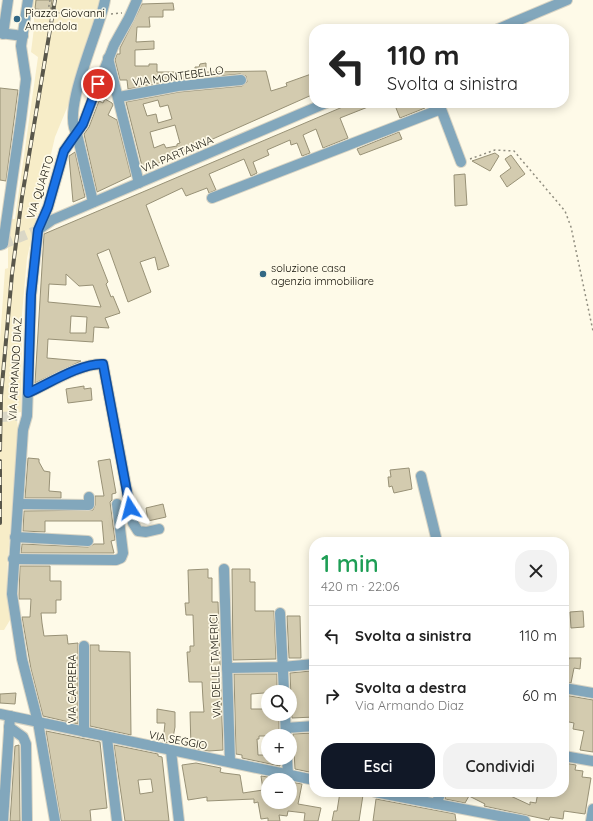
<!DOCTYPE html>
<html lang="it">
<head>
<meta charset="utf-8">
<style>
  body { margin:0; font-family:Quicksand,sans-serif; background:#f2f2f2; color:#222; height:100vh; display:flex; flex-direction:column; font-size:15px; white-space:nowrap }
  * { box-sizing:border-box; margin:0 }
  p { font-size:13px; color:#767676 }
  .icon { flex:none; width:22px; height:22px; fill:none; stroke:currentColor; stroke-width:2; stroke-linecap:round; stroke-linejoin:round }
  .map { position:relative; flex:1; overflow:hidden }
  .side { position:absolute; left:309px; top:537px; width:260px; height:260px; display:flex; flex-direction:column; background:#fff; border-radius:16px; box-shadow:0 2px 10px #0003 }
  .side>* { flex:none }
  .top-card { position:absolute; left:309px; top:24px; width:260px; height:84px; border-radius:16px; box-shadow:0 2px 10px #0003; background:#fff; color:#222; overflow:hidden }
  .buttons { position:absolute; left:261px; top:685px; display:grid; gap:8px }
  .buttons a { display:grid; place-items:center; width:36px; height:36px; border-radius:50%; background:#fff; box-shadow:0 2px 10px #0003; font-size:20px }
  .pin { position:absolute; display:grid; place-items:center; width:34px; height:34px; color:#fff; margin:-17px; border:2px solid #fff; border-radius:50%; box-shadow:0 1px 4px #0007 }
  .me { position:absolute; width:44px; margin:-22px; rotate:351deg; stroke-linejoin:round; filter:drop-shadow(0 0 3px #0008) }
  .turn { display:flex; align-items:center; gap:14px; height:84px; padding:0 12px; font-size:18px }
  .turn .icon { width:52px; height:52px; stroke-width:2.5 }
  .turn b { display:block; font-size:28px; line-height:34px }
  .round { display:grid; place-items:center; flex:none; width:42px; height:42px; border-radius:16px; background:#f2f2f2 }
  .overview { display:flex; align-items:center; justify-content:space-between; height:68px; padding:0 12px }
  h1 { font-size:24px; font-weight:600; line-height:30px; color:#1e9e55 }
  .cta { display:flex; gap:8px; margin-top:auto; padding:8px 12px }
  .cta a { flex:1; height:46px; border-radius:16px; background:#111827; color:#fff; font-size:16px; font-weight:600; line-height:46px; text-align:center }
  .cta a+a { background:#f2f2f2; color:#222 }
  ul { padding:0; list-style:none }
  li { display:flex; align-items:center; gap:12px; height:60px; padding:0 12px; border-top:1px solid #e0e0e0 }
  li div { flex:1 }
  li b { display:block; font-size:15px }
  li em { font-style:normal }
  .map>svg:first-child { display:block }
</style>
</head>
<body>
<div class="map">
<svg width="593" height="821" viewBox="0 0 593 821">
  <rect width="100%" height="100%" fill="#fefae8"/>
  <!-- built -->
  <path fill="#f7edc8" d="M33,0H103L76,86L55,137L27,258L22,314L21,412L16,413L18,428L7,572L8,600L10,620L4,630H0V340L5,269L8,268V248L12,219H15L38,57L31,52L34,28V10L31,9Z"/>
  <!-- building -->
  <g fill="#d3cbaf" stroke="#989176" fill-rule="evenodd">
    <path d="M36,0H52L50,13L46,10L35,9Z"/>
    <path d="M173,3L174,10H163V17H149L150,27H137L136,42L154,41V49L135,50V66H149V64H157V72H195V67H199L200,64L206,63V72L266,71L271,91L287,86L286,83L314,73V94L143,170L126,102L179,92L242,86L247,82L246,76L240,74L177,80L128,89L127,80H120L115,60L117,54H120V48L142,4ZM158,100L160,107L168,105L172,119L158,123L156,114L147,116L143,104ZM175,125L180,143L177,144V146L166,148L164,144L154,148L150,132Z"/>
    <path d="M0,88L18,90L6,181L0,180Z"/>
    <path d="M105,99L112,103L113,105L108,115L117,120L131,176L97,192L84,134L89,127L99,101L103,103Z"/>
    <path d="M352,103H378L340,118L348,138L323,148L316,129L303,135L310,153L302,156L297,143L291,145L290,140L267,150L269,155L253,162L257,173L251,176L244,159L209,174L216,190L209,193L207,188L186,196L182,188L146,205L169,266L158,270L155,257L140,262L151,292L128,302L109,249L97,254L108,282L106,284L111,297L113,296L120,313L105,318L109,328L94,327L93,342L48,339L47,358L81,361L35,383L44,234ZM66,274L79,286L93,285L101,307L48,302L49,284L66,285ZM71,316L87,317L86,333H70Z"/>
    <path d="M394,103H423L425,108L400,118Z"/>
    <path d="M399,132L402,139L360,155L357,149Z"/>
    <path d="M75,152L85,197L73,202L69,156Z"/>
    <path d="M495,153L499,156L490,171L472,161Z"/>
    <path d="M511,155L525,174L507,187L500,176L511,168L505,159Z"/>
    <path d="M465,174L467,205L455,206L454,175Z"/>
    <path d="M84,386V389L91,388L92,400L68,403L66,389Z"/>
    <path d="M28,458L39,459V462L44,471L50,472L49,491L61,492V498H25Z"/>
    <path d="M110,459L116,493L112,494V500L110,502L115,540L111,541L114,553H21L22,544L88,547L94,544H104L102,521H45V532L23,531L24,511L93,510L95,505V496H104L98,461Z"/>
    <path d="M409,468L412,489L394,493L392,486L389,487L388,477H391L390,470Z"/>
    <path d="M163,504L166,517L148,521L146,508Z"/>
    <path d="M20,566H50V581H61V600H56V613H41L42,623L44,636L67,635L68,644L78,643V724L43,716L31,669L22,617H30L31,599H19V595Z"/>
    <path d="M208,569V578H212V602H218L223,750L209,751L191,748L190,712H204L203,700L202,682H189L187,652H190V646H194L193,615H186L185,603H189L188,570Z"/>
    <path d="M232,569H250V582H255V611H274L276,659L233,660Z"/>
    <path d="M583,611L584,627L571,628L570,612Z"/>
    <path d="M287,616H300L301,658H289Z"/>
    <path d="M90,645H99V651L130,652L131,735L90,726Z"/>
    <path d="M569,658H581L580,669L574,668L571,683L564,682V666L567,667Z"/>
    <path d="M311,671V686H314V717L292,718L290,673Z"/>
    <path d="M234,674H277V692L251,694V709H268V714H271V717H279V736H259V739H257L258,755H265V758H280V766L242,758V755L236,754Z"/>
    <path d="M16,693L15,704L0,703V694Z"/>
    <path d="M564,695L593,700V752L580,750L584,731L573,729L574,723L564,721Z"/>
    <path d="M157,709L175,712V727L172,743L163,742L165,723H157Z"/>
    <path d="M46,731L100,742L107,808L90,810L91,821H61Z"/>
    <path d="M314,733V773L295,769L293,734Z"/>
    <path d="M19,745L20,821H10L15,746Z"/>
    <path d="M114,745L158,754V756L162,757L169,821H125ZM151,779L153,792L140,794L138,780Z"/>
    <path d="M196,763L221,768L220,772L224,773L240,775L243,793L263,790L261,776L268,777V802H290V782L302,784L298,804L321,808L318,821H304L305,813L288,811L287,816L279,815L280,821H268V818L261,819L258,802L254,803V799L207,801V797L188,800L182,765Z"/>
    <path d="M564,763L576,765L575,770L583,771L582,777L591,778L585,814L564,811L563,819L550,817L549,820L484,806L485,804L469,796L465,803L445,799L447,792H502L530,805V802L536,803L538,792H564Z"/>
    <path d="M340,792L363,795L359,821H332L334,811H337Z"/>
    <path d="M376,799L455,814L456,821H373Z"/>
  </g>
  <g fill="none" stroke-linecap="round" stroke-linejoin="round">
    <!-- minor-tunnel -->
    <g stroke="#dad7c6" stroke-width="10" stroke-dasharray="10 5" stroke-linecap="butt">
      <path d="M3,244L38,230"/>
      <path d="M0,417L17,416"/>
    </g>
    <!-- minor casing -->
    <g stroke="#d8d4c4" stroke-width="12">
      <g id="minor">
        <path d="M498,29L567,0"/>
        <path d="M0,33L23,36"/>
        <path d="M3,34L8,0"/>
        <path d="M108,58L139,183"/>
        <path d="M119,97L178,86L241,80"/>
        <path d="M441,109L461,162"/>
        <path d="M212,198L441,109L438,103"/>
        <path d="M93,202L77,134C60,112 101,27 105,0"/>
        <path d="M38,230L52,220L326,103"/>
        <path d="M0,245L3,244L21,119L26,79L21,46L28,0"/>
        <path d="M28,393C48,384 81,363 103,364L133,523L138,531L146,532L159,529"/>
        <path d="M421,476C426,498 432,519 437,542"/>
        <path d="M19,504L89,505V497"/>
        <path d="M15,537L88,541"/>
        <path d="M13,559L116,560L121,558L123,553L117,504"/>
        <path d="M224,569L230,762"/>
        <path d="M280,613L284,692"/>
        <path d="M227,668L283,667L314,664"/>
        <path d="M564,688L593,693"/>
        <path d="M0,714L314,780"/>
        <path d="M285,714L286,736"/>
        <path d="M9,727L23,737L26,744L27,821"/>
        <path d="M286,728L314,726"/>
        <path d="M84,732V646"/>
        <path d="M107,738L117,821"/>
        <path d="M171,751L179,821"/>
        <path d="M564,756L593,761"/>
        <path d="M287,758L288,774"/>
        <path d="M375,792L525,821"/>
        <path d="M436,804L441,792"/>
        <path d="M3,821L10,716"/>
        <path d="M55,821L38,722L22,659L12,594L23,430L27,416L31,295L38,230L48,207L64,151L83,124L114,45L129,18L137,0"/>
        <path d="M591,821L593,809"/>
      </g>
    </g>
    <!-- path -->
    <g stroke="#908d7f" stroke-width="1.5" stroke-dasharray="2 3" stroke-linecap="butt">
      <path d="M50,0L48,11L53,7L59,13L67,14"/>
      <path d="M111,14L122,13"/>
      <path d="M470,159L495,150L514,151L565,211L571,227L593,331"/>
    </g>
    <!-- minor -->
    <use href="#minor" stroke="#82a7bc" stroke-width="10"/>
    <!-- rail casing -->
    <g stroke="#59574b" stroke-width="4">
      <g id="rail">
        <path d="M0,450L1,396L12,274L22,197L55,0"/>
        <path d="M0,461V523"/>
      </g>
    </g>
    <!-- rail -->
    <use href="#rail" stroke="#fefae8" stroke-width="2.5" stroke-dasharray="8" stroke-linecap="butt"/>
  </g>
  <g fill="none" stroke-linecap="round" stroke-linejoin="round">
    <!-- route casing -->
    <g stroke="#114b97" stroke-width="10">
      <path id="route" d="M98,84L83,124L64,151L48,207L38,230L31,295L28,393C48,384 81,363 103,364L130,508"/>
    </g>
    <!-- route -->
    <use href="#route" stroke="#1a73e8" stroke-width="7"/>
  </g>
  <!-- markers -->
  <g fill="#336884" stroke="#fefae8" stroke-width="1.5">
    <circle cx="17" cy="19" r="4"/>
    <circle cx="263" cy="274" r="4"/>
  </g>
  <g text-anchor="middle" dominant-baseline="central" stroke-width="3.5" stroke-linejoin="round" paint-order="stroke">
    <!-- poi labels -->
    <g font-size="11" fill="#100e05" stroke="#fefae8" text-anchor="start">
      <text x="25" y="13">Piazza Giovanni<tspan x="25" dy="13">Amendola</tspan></text>
      <text x="271" y="268">soluzione casa<tspan x="271" dy="13">agenzia immobiliare</tspan></text>
    </g>
    <!-- street labels -->
    <g font-size="11" fill="#100e05" stroke="#fefae8">
      <text transform="translate(178 76) rotate(-8)">VIA MONTEBELLO</text>
      <text transform="translate(177 154) rotate(-23)">VIA PARTANNA</text>
      <text transform="translate(40 187) rotate(-72)">VIA QUARTO</text>
      <text transform="translate(15 369) rotate(-87)">VIA ARMANDO DIAZ</text>
      <text transform="translate(215 666) rotate(-92)">VIA DELLE TAMERICI</text>
      <text transform="translate(72 689) rotate(-90)">VIA CAPRERA</text>
      <text transform="translate(178 740) rotate(11)">VIA SEGGIO</text>
    </g>
  </g>
</svg>
<div class="buttons">
<a><svg class="icon" aria-label="search" viewBox="0 0 24 24"><circle cx="10" cy="10" r="6"/><path d="M15 15l6 6"/></svg></a>
<a>+</a>
<a>−</a>
</div>
<div class="pin" style="left:98px;top:84px;background:#d93025"><svg class="icon" aria-label="arrive" viewBox="0 0 24 24"><path d="M6 21V4h12l-3 4 3 4H6"/></svg></div>
<svg class="me" style="left:130px;top:508px" viewBox="-20 -20 40 40"><path d="M0-17L14 15 0 8-14 15z" fill="#1a73e8" stroke="#fff" stroke-width="4"/></svg>
<div class="top-card">
<div class="turn"><svg class="icon" aria-label="left" viewBox="0 0 24 24"><path d="M17 20v-9H6M10 6l-5 5 5 5"/></svg><div><b>110 m</b>Svolta a sinistra</div></div>
</div>
<section class="side">
<div class="overview"><div><h1>1 min</h1><p>420 m · 22:06</p></div><a class="round"><svg class="icon" aria-label="close" viewBox="0 0 24 24"><path d="M6 6l12 12M18 6L6 18"/></svg></a></div>
<ul>
<li><svg class="icon" aria-label="left" viewBox="0 0 24 24"><path d="M17 20v-9H6M10 6l-5 5 5 5"/></svg><div><b>Svolta a sinistra</b></div><em>110 m</em></li>
<li><svg class="icon" aria-label="right" viewBox="0 0 24 24"><path d="M7 20v-9h11M14 6l5 5-5 5"/></svg><div><b>Svolta a destra</b><p>Via Armando Diaz</p></div><em>60 m</em></li>
</ul>
<div class="cta"><a>Esci</a><a>Condividi</a></div>
</section>
</div>
</body>
</html>
